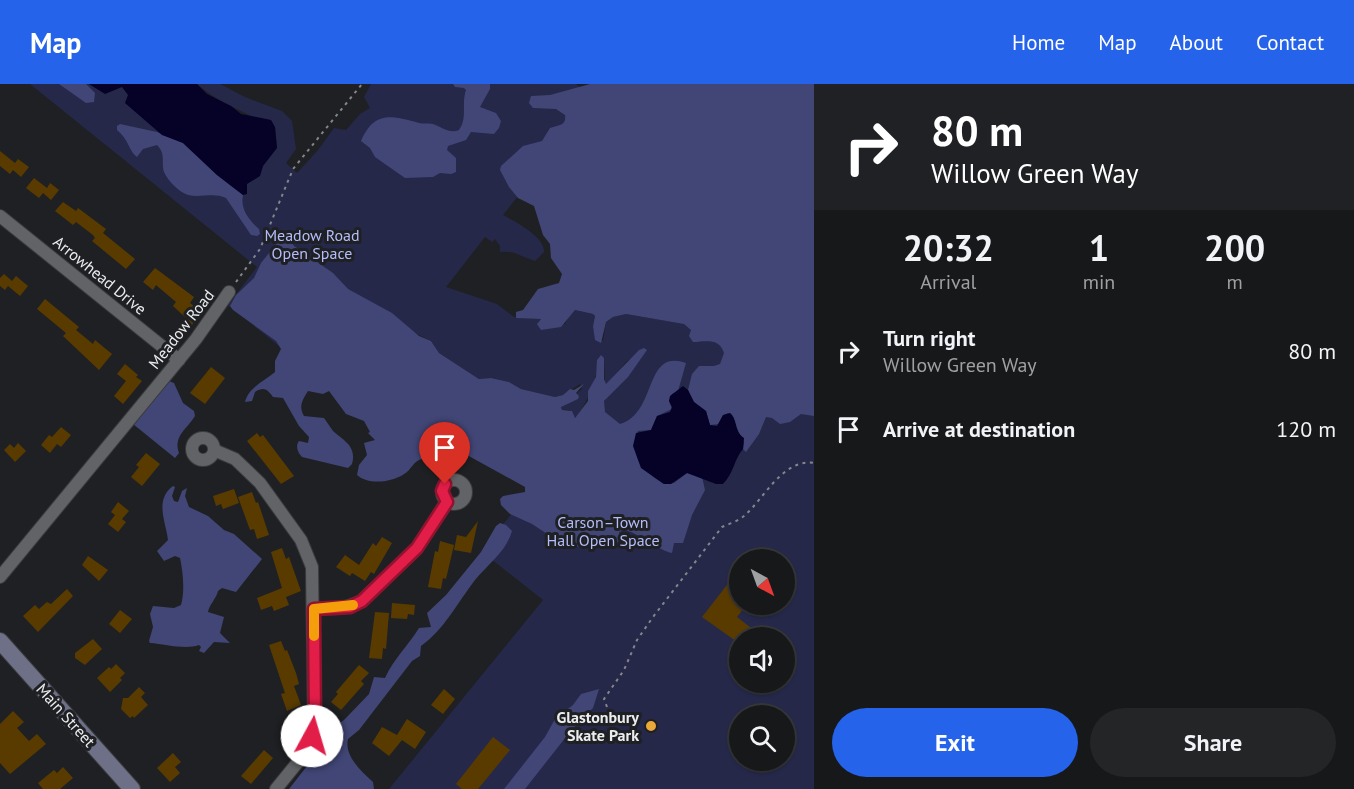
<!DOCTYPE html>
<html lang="en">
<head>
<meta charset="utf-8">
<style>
  body { margin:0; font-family:"PT Sans",sans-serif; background:#242527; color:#f1f3f6; height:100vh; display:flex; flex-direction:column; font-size:22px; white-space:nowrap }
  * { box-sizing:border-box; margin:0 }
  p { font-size:20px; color:#9ea0a2 }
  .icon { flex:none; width:33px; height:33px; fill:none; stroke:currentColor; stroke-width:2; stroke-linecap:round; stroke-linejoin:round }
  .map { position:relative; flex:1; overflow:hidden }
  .panel { display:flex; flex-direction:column; background:#17181a; width:540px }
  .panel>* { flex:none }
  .hud { background:#202124; color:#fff; overflow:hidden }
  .needle { width:39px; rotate:139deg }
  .fabs { position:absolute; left:729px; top:465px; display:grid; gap:12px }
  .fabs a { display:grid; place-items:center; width:66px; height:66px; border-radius:50%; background:#17181a; box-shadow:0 2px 4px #0004,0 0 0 2px #363739; font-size:30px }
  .pin { position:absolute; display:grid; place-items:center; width:51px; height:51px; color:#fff; margin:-62px -26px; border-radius:50% 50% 50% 0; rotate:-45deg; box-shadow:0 0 6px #0007 }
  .pin .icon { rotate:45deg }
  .me { position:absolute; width:66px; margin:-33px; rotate:6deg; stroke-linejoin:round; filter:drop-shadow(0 0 4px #0008) }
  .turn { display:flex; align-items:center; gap:21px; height:126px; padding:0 18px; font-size:27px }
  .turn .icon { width:78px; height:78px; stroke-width:2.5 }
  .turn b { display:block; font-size:42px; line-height:51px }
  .eta { display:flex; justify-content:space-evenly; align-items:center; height:102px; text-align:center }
  .eta b { font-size:36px; font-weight:700; line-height:42px }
  .primary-button { display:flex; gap:12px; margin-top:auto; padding:12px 18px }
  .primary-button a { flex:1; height:69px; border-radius:36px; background:#2563eb; color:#fff; font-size:24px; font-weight:700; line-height:69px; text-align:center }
  .primary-button a+a { background:#242527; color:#f1f3f6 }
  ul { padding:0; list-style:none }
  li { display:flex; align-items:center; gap:18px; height:78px; padding:0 18px }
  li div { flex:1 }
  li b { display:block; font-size:22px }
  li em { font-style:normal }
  header { display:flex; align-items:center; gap:36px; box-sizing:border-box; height:84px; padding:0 30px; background:#2563eb; color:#fff }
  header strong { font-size:28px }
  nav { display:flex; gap:33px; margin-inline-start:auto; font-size:21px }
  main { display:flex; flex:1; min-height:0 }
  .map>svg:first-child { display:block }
</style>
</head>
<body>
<header>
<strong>Map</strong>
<nav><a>Home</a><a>Map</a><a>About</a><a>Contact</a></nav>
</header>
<main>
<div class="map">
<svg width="814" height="705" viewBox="0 0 814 705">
  <rect width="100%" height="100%" fill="#1f2023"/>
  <!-- green -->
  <path fill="#252849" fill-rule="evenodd" d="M30,0H191L277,64L275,43C247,29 220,20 197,0H220L245,13L282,27L292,37L296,65L286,79L297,89L318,66L334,44L346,46L360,30L370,24L364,13L371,0H576L594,16L503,131C516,138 545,153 544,168L535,177C522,173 513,166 500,168V162L495,155L492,158L485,153L446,203L497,220L514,233L541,235L538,238L541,246L565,240L570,229L575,226L593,230L595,232L593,242L603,257L606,238L613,233L626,230L668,237L814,63V705H389L543,516L481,467L610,310L644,265L626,278L608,300H605L604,274L597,276C600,291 585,324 575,334L570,326H562L561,323L582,305L580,300L563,311L555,313L521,305L509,298L491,294L479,295L439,269L431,257L411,247L294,274L228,221L257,183ZM740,476H784V520H740ZM740,554H784V598H740ZM740,632H784V676H740Z"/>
  <!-- forest -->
  <g fill="#414676">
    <path d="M59,0H86L95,9L94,18L86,19Z"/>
    <path d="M453,0H490V5L480,23L496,29L501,37L499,44L494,50L471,48L466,56L448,62L447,66L456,74V88L451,90L440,89L433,93L405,94L375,73L370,64L361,57C374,27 391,31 419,39C423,40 428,39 433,40C441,43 450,50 459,46C468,33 461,21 466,6L464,4L455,3Z"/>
    <path d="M590,0H814V332L801,330L790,338L780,340L772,334L766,333L759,350L746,368L743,365L744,358L734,341V334L728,329L723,332L719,340L710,341L706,327L694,318L688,306L692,290L699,282H714L720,280L724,269C719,253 705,258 693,258L689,252L691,246L684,240L626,230L613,233L606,238L601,259L595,256L593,242L595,232L593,230L575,226L561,243L541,246L537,240L541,235L516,234V228L523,226L538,205L559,199L562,190L551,174L550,160L543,151L534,122L518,114L509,103L500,86L501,82L523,62L542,57L550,44C557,41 567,42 565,31L556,25L533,24L529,19L531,12L550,11Z"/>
    <path d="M120,40L157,48L183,59L217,91L243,111C240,125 249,136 259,145L260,150L257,152L251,151L226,114C214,108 201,114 188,111C179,108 168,97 164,88C161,77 166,70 157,61L143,65L137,73C129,67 129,56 117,46V42Z"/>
    <path d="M286,148L294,162L333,189L348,205L392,229L419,252L431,257L439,269L479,295L491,294L509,298L521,305L555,313L563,311L570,305L574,306L584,300L576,309L579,312L578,315L561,323L562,326L572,327L575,334L588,317V307L596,293L597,276L601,271L604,274V295L606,300L639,266L644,264L647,266L628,293L604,317L605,328L620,340C658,329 643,264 686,279L678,307L672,310L669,317L672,325L657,332L651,346L638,347C632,376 639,384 664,400L674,399L687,389L702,393L705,406L692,431L683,459H674L672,469C660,467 638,449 625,446L619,448L620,455L616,460L599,458L587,462L572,463L564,461L532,440L510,430L501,421L500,415L503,412L525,408V403L467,371L452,386L436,387L421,375C414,378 412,383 407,388C395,398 369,402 357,391L359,381L367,371L364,359L375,356L368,349L370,348L364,337L346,330L329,307L323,310L308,307C303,315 298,322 304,332L324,334C327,338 330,343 333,347C344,357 357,362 352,380L348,384L302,373C298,369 295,362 299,357L308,359L309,353L299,342L283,314L273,313C268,306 264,302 255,308L252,317L245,318C248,304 264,297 275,288V277L281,265L276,257L233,226L230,222L236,211L254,194L261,179Z"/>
    <path d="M169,297L174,299L183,319L194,327L195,332C187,345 173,352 179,369L175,374L133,340Z"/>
    <path d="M173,402L175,403L172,412L174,417L178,418L182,407L187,404L185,412L189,423L208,432L224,446L234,450L262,475L236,508L222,504L218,507C216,515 209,521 208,528L224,533L220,549L230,559L214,558L204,569L199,567L201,563L199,561C185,566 165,560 150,559L149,557L153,543L150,530L153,522L174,524L181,521C185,507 183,488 180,474L175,472L164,477L157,467L168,456C166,438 154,416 173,402Z"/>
    <path d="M500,439L506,441L512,447C506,468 488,480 475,496C458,518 444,546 421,562L420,572L412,577L359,646L348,655C344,672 361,687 373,698L374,705H289L307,682L321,670L329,646L344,636L369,610L374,593L385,594C394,574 408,562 419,544L431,543L427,529L446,511L481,468L496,442Z"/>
    <path d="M599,605L593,624L573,644L525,705H504L545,653L555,635L573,621L581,610Z"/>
  </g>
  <!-- water -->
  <g fill="#050127">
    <path d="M89,0H197L207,10L231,22L241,30L271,36L275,43L277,64L263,82L260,92L247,100V110L243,111L217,91L183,59L162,51L125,19L128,11L122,3L105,10Z"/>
    <path d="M683,302L688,306L694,318L706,327L710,341L717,342L723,331L730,329C738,336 734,347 744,354L743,365C734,375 734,389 723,400H716L687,389L671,400H664L641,384L633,362L636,349L651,346L657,332L670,328L672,323L669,317L670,312Z"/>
  </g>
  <!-- building -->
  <g fill="#593b00">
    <path d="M0,67L15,79L18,75L29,83L21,93L13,86L10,90L0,82Z"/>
    <path d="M34,94L47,104L50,99L59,106L51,116L43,109L39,114L26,104Z"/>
    <path d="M63,118L76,127L78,124L106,145L103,149L135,175L126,185L92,157L95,154L93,151L76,138L73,141L55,127Z"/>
    <path d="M155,184L194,213L190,219L202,228L188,246L181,240L186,234L173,222L176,218L156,201L153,206L143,198Z"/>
    <path d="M4,190L12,197L16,192L28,202L20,212L8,202L5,206L0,202V194Z"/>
    <path d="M45,215L79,243L76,246L93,260L95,256L112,270L99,286L63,252L66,249L37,225Z"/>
    <path d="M125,280L138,291L136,293L142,297L123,320L114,312L126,297L117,290Z"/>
    <path d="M211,283L225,294L205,320L190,309Z"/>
    <path d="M61,343L71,351L61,363L57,360L50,369L41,361L49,351L52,353Z"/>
    <path d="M257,349L260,353L263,351L294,392L281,400L247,357Z"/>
    <path d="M18,359L26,367L15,378L4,366L10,360L14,364Z"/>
    <path d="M146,369L160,380L142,402L131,393L139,383L136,381Z"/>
    <path d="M234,405L239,419L223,425L221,420L216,422L213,412Z"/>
    <path d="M252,408L256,419L258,418L269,451L257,455L254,445L250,446L238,413Z"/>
    <path d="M118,418L129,427L122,435L126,438L118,448L108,440L115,431L111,428Z"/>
    <path d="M478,437L471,469L454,466L457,451L466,453Z"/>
    <path d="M382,453L392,459L374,490L371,488L365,497L352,489L350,492L336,483L345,471L359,481L373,459L376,462Z"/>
    <path d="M440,457L454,461L446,495L443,494L441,505L428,503L435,467L438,468Z"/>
    <path d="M282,464L286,475L289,473L301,507L286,513L289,521L274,527L272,522L261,526L257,514L282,504L271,468Z"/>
    <path d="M88,472L108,486L99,497L82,481Z"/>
    <path d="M734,492L740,496V520H747L737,533L764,554H740V560L702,533Z"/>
    <path d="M67,505L73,512L38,548L23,532L35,521L39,525L47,518L51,520Z"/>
    <path d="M392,519L415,521L414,531L408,530L407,535L391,534Z"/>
    <path d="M120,526L132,535L120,549L109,540Z"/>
    <path d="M375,528L389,529L386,565L383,564L382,575L369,574Z"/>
    <path d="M93,555L102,565L85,581L75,574V569Z"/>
    <path d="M281,557L285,567L287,566L296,589L299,600L294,602L301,621L287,627L281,610L285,609L269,561Z"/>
    <path d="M116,580L125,589L120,594L122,596L110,608L97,594L109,583L111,585Z"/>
    <path d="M359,581L369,589L361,597L364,600L341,626L331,618L338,610L336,608Z"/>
    <path d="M139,603L145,609L141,613L148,621L134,634L133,632L130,634L121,625L123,614H128Z"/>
    <path d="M444,605L455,615L443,630L431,621Z"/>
    <path d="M13,627L24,638L17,644L29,657L37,650L46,660L10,690L0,679V640Z"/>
    <path d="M407,635L426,648L415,665L402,656L389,672L372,659L382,643L397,651Z"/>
    <path d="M493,653L510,666L478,705H462L456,700Z"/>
    <path d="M264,666L273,674L251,700L241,692Z"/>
    <path d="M173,669L181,678L175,683L180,689L170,698L157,684Z"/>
    <path d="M63,683L73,694L60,705H43L38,699L54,686L57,689Z"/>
  </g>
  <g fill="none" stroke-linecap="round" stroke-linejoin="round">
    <!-- street casing -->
    <g stroke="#3b3c3e" stroke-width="14">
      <g id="street">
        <path d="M0,132L179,276"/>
        <circle cx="203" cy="365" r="11"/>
        <path d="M214,366L235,375L260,399L301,456L312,483L314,644L302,673L276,705"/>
        <circle cx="454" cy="408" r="12"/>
        <path d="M0,493L196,255L229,208"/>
        <path d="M314,525L343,524L362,517L417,464L447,418"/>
      </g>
    </g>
    <!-- secondary casing -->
    <g stroke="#3b3c3e" stroke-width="18">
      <path id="secondary" d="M0,557L132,705"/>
    </g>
    <!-- path -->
    <g stroke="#858688" stroke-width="2" stroke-dasharray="3 4.5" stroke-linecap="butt">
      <path d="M236,198L260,165L293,85L362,0"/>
      <path d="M607,623L604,615L624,586L637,556L653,533L722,443C729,440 738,437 744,432C764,415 783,374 814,379"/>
    </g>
    <!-- street -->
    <use href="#street" stroke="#626367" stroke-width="12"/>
    <!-- secondary -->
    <use href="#secondary" stroke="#6d7086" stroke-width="16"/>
  </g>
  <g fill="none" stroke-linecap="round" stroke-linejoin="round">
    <!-- route casing -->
    <g stroke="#92132f" stroke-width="15">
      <path id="route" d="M312,652L315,636L314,525L350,523L362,517L417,464L447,418L442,407L445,400"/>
    </g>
    <!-- route -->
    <use href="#route" stroke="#e11d48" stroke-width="10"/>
    <!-- slow -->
    <path stroke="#f59e0b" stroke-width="10" d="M314,552V525L353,521"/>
  </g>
  <!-- markers -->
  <circle fill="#eba93a" stroke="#1f2023" stroke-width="2" cx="651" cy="642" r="6"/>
  <g text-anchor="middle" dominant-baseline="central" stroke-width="6" stroke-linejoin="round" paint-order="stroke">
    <!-- park labels -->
    <g font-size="16" fill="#b4bdfa" stroke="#1f2023">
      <text x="312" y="151">Meadow Road<tspan x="312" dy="18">Open Space</tspan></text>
      <text x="603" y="438">Carson–Town<tspan x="603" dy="18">Hall Open Space</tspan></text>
    </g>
    <!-- street labels -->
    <g font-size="16" fill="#ebecee" stroke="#1f2023">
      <text transform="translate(100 191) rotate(39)">Arrowhead Drive</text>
      <text transform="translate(181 245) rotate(-52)">Meadow Road</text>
      <text transform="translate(66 631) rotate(48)">Main Street</text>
    </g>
    <!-- poi labels -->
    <g font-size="16" font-weight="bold" fill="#ebecee" stroke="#1f2023" text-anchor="end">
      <text x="639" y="633">Glastonbury<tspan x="639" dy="18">Skate Park</tspan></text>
    </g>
  </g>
</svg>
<div class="fabs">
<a><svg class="needle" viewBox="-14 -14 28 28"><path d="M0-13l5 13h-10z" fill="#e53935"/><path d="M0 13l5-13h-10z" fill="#9ea0a2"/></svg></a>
<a><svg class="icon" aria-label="sound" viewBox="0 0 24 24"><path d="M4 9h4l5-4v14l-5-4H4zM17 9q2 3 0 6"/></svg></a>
<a><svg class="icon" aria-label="search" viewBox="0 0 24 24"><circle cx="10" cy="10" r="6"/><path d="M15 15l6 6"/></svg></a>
</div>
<div class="pin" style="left:445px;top:400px;background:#d93025"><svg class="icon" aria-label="arrive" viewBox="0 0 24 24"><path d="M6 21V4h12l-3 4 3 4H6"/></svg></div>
<svg class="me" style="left:312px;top:652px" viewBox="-20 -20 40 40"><circle r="19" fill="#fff"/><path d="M0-13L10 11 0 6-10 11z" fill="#e11d48"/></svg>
</div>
<section class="panel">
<div class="hud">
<div class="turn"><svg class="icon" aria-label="right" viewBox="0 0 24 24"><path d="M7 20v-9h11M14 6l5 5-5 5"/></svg><div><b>80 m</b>Willow Green Way</div></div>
</div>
<div class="eta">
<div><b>20:32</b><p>Arrival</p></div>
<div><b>1</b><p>min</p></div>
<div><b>200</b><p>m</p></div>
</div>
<ul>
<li><svg class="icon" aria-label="right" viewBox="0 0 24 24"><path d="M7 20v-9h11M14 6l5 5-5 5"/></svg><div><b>Turn right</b><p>Willow Green Way</p></div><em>80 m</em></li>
<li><svg class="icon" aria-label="arrive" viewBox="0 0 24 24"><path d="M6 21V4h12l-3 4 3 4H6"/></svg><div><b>Arrive at destination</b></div><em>120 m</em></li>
</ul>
<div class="primary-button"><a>Exit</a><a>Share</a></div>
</section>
</main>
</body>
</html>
